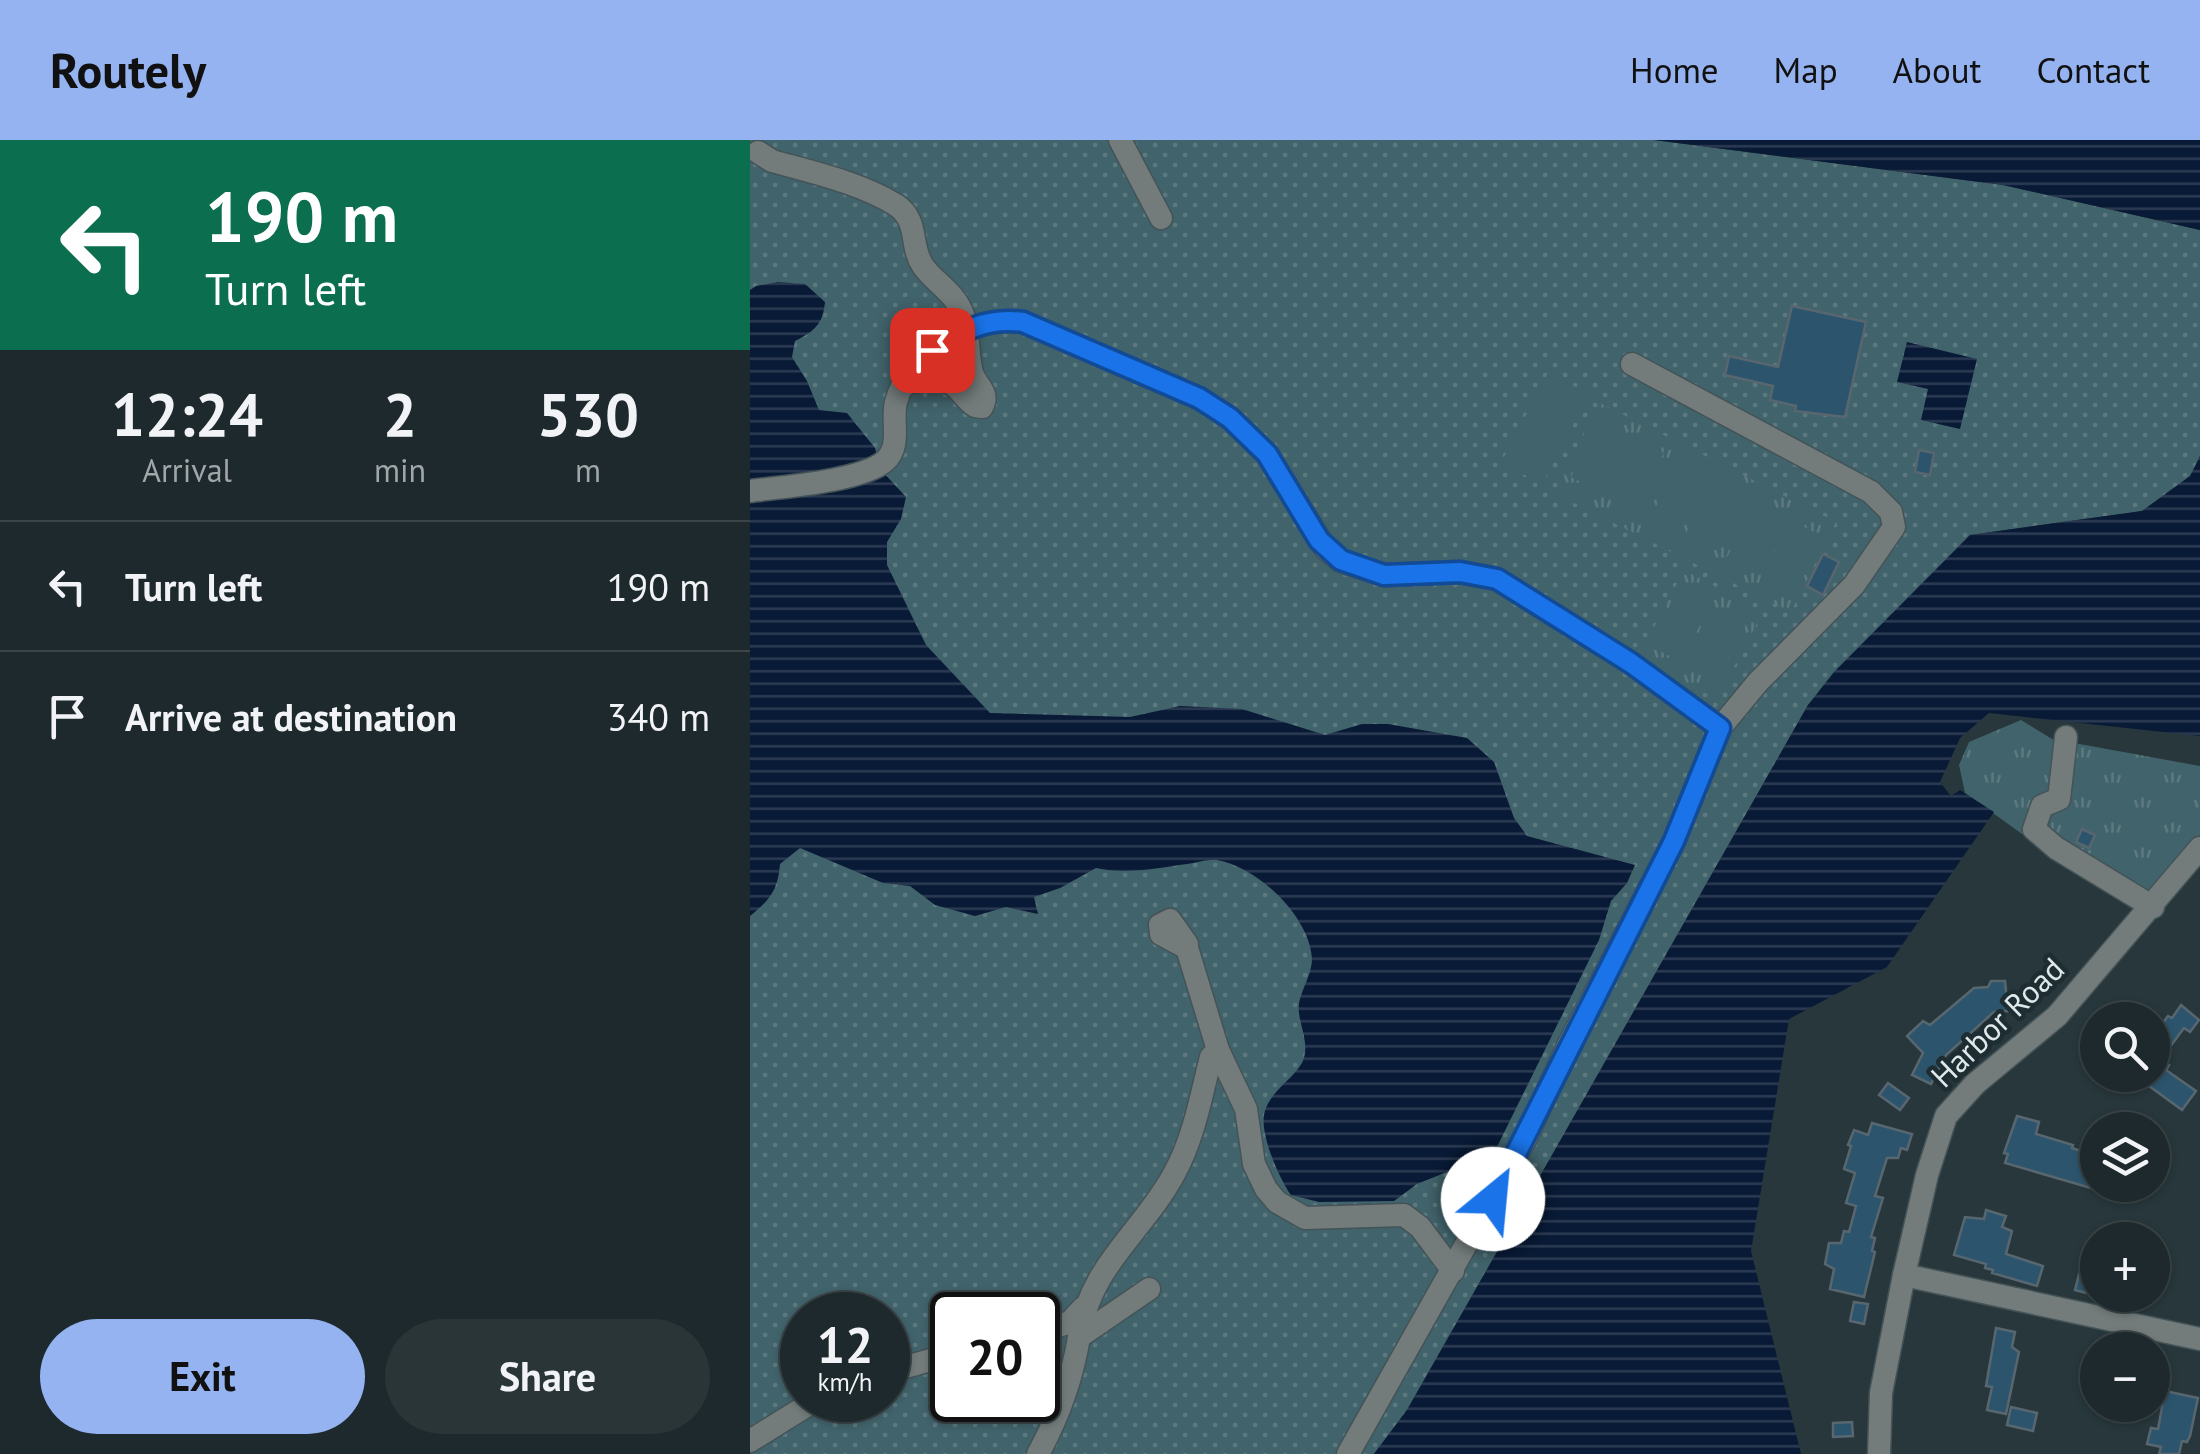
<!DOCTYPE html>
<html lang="en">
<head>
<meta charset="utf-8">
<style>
  body { margin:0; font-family:"PT Sans",sans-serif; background:#2a3538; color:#f1f3f6; height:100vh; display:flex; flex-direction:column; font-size:38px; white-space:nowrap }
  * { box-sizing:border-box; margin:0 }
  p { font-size:32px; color:#a0a6a9 }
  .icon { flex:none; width:55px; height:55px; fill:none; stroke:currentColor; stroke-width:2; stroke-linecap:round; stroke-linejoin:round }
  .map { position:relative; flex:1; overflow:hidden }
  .drawer { display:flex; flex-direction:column; background:#1d292c; width:750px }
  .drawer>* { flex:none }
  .top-card { background:#0b6e4f; color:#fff; overflow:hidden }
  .buttons { position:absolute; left:1330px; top:862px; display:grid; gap:20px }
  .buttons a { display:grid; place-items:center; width:90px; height:90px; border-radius:50%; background:#1d292c; box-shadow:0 2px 8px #0004,0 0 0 2px #3b4548; font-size:50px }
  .speed { position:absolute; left:30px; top:1152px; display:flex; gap:20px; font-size:50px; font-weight:700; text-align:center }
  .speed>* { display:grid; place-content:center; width:130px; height:130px; border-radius:50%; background:#1d292c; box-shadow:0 2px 8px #0004,0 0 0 2px #3b4548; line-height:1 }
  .speed small { font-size:25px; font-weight:400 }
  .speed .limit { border:5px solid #111; border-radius:15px; background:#fff; color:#111 }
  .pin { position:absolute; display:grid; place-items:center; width:85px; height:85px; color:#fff; margin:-42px; border-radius:20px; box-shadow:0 5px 15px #0006 }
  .me { position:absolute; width:110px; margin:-55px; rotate:28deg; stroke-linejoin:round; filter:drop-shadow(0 0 8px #0008) }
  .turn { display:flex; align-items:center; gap:35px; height:210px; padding:0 40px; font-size:45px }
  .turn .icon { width:130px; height:130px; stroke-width:2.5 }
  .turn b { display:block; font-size:70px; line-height:85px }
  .eta { display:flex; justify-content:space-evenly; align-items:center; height:170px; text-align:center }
  .eta b { font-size:60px; font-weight:700; line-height:70px }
  .action { display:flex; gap:20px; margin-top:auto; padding:20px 40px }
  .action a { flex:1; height:115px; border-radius:60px; background:#95b2f1; color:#111; font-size:40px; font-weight:700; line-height:115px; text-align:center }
  .action a+a { background:#2a3538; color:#f1f3f6 }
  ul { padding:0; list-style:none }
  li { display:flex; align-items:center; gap:30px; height:130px; padding:0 40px; border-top:2px solid #3b4548 }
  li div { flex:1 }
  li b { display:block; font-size:38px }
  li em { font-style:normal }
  header { display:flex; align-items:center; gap:60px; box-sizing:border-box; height:140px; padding:0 50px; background:#95b2f1; color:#111 }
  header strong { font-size:48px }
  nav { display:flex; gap:55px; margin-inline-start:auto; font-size:35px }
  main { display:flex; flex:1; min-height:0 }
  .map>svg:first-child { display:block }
</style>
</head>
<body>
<header>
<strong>Routely</strong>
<nav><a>Home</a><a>Map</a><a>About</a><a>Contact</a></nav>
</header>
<main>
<section class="drawer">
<div class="top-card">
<div class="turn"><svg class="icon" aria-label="left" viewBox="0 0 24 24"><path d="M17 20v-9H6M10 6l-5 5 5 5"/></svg><div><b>190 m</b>Turn left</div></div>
</div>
<div class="eta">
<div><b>12:24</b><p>Arrival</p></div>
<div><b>2</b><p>min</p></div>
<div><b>530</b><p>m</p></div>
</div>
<ul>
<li><svg class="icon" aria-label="left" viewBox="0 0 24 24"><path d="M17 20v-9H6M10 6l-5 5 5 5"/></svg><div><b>Turn left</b></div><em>190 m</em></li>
<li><svg class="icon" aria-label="arrive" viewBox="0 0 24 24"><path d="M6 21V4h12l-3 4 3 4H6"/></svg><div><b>Arrive at destination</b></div><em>340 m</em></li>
</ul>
<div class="action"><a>Exit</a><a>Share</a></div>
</section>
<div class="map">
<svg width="1450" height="1314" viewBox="0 0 1450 1314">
  <defs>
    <pattern id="grass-dots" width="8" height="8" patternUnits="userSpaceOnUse" patternTransform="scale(2.5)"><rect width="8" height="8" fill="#41636b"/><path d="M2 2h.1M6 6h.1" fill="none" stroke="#5c7980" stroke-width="1.8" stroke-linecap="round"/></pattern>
    <pattern id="park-tufts" width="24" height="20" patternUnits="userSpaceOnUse" patternTransform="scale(2.5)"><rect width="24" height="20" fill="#41636b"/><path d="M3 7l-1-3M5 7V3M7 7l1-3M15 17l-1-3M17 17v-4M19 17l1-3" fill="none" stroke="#5c7980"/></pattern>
    <pattern id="water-rules" width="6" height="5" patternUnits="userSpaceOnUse" patternTransform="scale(2.5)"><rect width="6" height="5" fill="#081a36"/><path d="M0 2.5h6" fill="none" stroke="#2c3b53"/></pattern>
  </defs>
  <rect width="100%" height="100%" fill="#27373b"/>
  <!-- grass -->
  <path fill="url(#grass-dots)" fill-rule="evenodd" d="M0,0H904L1253,45L1450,90V316L1441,336L1392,371L1220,395L1058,565L657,1270L624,1314H0ZM52,1175H138V1260H52ZM202,1175H288V1260H202Z"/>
  <!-- park -->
  <g fill="url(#park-tufts)">
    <path d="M850,263L1086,382L1041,472L804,353Z"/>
    <path d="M934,430L1013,472L967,559L888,518Z"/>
    <path d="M1271,580L1302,599L1450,626V695L1395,765L1279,699L1215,653L1209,625L1219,602Z"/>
  </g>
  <!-- pitch -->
  <g fill="#41636b">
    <path d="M798,233L839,254L792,344L751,323Z"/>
    <path d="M851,280L878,294L848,351L821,337Z"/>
    <path d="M887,299L914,313L884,370L856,356Z"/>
    <path d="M930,321L957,336L927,392L900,378Z"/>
    <path d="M964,340L991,354L961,411L934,397Z"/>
    <path d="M1006,362L1033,376L1003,433L976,419Z"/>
    <path d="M1041,380L1068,394L1038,451L1011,437Z"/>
    <path d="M934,450L961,464L931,522L904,508Z"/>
    <path d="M970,469L997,483L966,540L940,527Z"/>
  </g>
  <!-- water -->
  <g fill="url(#water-rules)">
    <path d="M904,0H1450V90L1253,45Z"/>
    <path d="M28,142L55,144L75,162C73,184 65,191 45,201L42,217L57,241L69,270L97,273L125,308L131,330L156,357L151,379L137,402V425L176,505L240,573L380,577L430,566L492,569L575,595L612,584H638L717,598L744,622L764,678L777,696L885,725L877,743L861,761L849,800L744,1013L667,1044L644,1061L569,1062L541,1055C529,1038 508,991 515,971C521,951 542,940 552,923C562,903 546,881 549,863C552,848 562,834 562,819C560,777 508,727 467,720C458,719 446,723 437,724C407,728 376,735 346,728L310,748L284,757L288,774L256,767L225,776L185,765L160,746L133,743L50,708L30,724C28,750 20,760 0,776V150L6,146Z"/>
    <path d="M1157,202L1227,219L1210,289L1171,280L1178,249L1147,242Z"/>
    <path d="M1450,316V596L1239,573L1210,598L1190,642L1201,656L1210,650L1244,672L1137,827L1039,879L1001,1111L1051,1314H624L657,1270L1058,565L1084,532L1220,395L1392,371L1440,336Z"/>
  </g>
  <!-- building -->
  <g fill="#2c556d" stroke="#58666f" stroke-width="2.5">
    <path d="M1042,166L1116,182L1095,277L1045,271L1046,266L1020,260L1023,246L975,235L979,216L1028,227Z"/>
    <path d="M1169,310L1184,313L1180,335L1165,332Z"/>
    <path d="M1073,414L1089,422L1073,455L1057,446Z"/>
    <path d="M1332,689L1345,695L1339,708L1326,702Z"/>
    <path d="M1241,841H1255L1258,871L1244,872L1196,915L1181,944L1162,935L1173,913L1157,896L1173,881L1180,885L1224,848L1238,847Z"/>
    <path d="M1431,865L1449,880L1440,892L1434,888L1411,919L1419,925L1416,930L1446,951L1432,970L1384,935H1402V897L1418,876L1422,878Z"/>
    <path d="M1138,943L1159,958L1150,970L1129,955Z"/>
    <path d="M1267,976L1289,982L1286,994L1323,1005L1322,1008L1331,1011L1330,1013L1348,1019V1050L1255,1023L1258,1014L1254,1013Z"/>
    <path d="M1122,983L1162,994L1157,1010L1151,1008L1148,1018H1137L1125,1056L1133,1058L1121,1097L1125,1098L1122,1111L1125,1112L1114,1157L1080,1149L1084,1129L1075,1124L1079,1103H1091L1094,1091L1099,1092L1106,1066L1096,1063L1105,1033L1094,1029L1101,1006L1098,1005L1104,990L1118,995Z"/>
    <path d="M1236,1070L1256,1076L1252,1087L1262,1091L1256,1114L1293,1126L1287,1146L1242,1133L1243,1130L1235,1128L1236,1124L1204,1115L1215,1077L1234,1079Z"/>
    <path d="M1329,1134L1348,1140L1344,1155L1325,1150Z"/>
    <path d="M1104,1162L1118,1164L1114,1184L1100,1181Z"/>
    <path d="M1246,1188L1265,1192L1262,1207L1269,1212L1256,1274L1237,1270L1242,1247L1236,1246Z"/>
    <path d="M1415,1251L1448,1258L1440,1296L1437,1302L1432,1301L1429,1314H1409L1411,1307L1397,1304L1401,1288L1408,1289Z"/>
    <path d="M1261,1267L1287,1273L1283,1291L1257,1285Z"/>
    <path d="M1102,1282L1103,1296L1083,1297V1283Z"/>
  </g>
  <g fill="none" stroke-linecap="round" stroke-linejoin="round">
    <!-- minor casing -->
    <g stroke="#445357" stroke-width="25">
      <g id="minor">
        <path d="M370,0L411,78"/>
        <path d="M8,12L22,21C61,32 111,43 146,65C170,81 159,106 173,126C183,141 200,149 209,166C221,187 216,211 222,233C227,247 240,252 232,267L225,266C217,261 214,255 207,248C193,235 169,238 152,246"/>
        <path d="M0,351C32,347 112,341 135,321C152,306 141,280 146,262C161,210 222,175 273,182L449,258L480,278L517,314L575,408L591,421L634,435L710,432L747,439L881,523L970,588"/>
        <path d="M1316,597L1309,659L1292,666L1284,689L1306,708L1403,767"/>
        <path d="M437,804L420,780L410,785L411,794L437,808L468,910L496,969L504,1024L516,1049L527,1062L555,1078L654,1075L670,1087L703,1131"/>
        <path d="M1154,1135L1450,1199"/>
        <path d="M399,1149L329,1197C340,1125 392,1093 424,1034C444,998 451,956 461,917L468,910"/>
        <path d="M288,1193L320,1182L333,1168"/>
        <path d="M138,1232L202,1214"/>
        <path d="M0,1301L66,1260"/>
        <path d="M288,1314C309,1276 322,1240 329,1197"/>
        <path d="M598,1314L776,998L818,906L924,701L970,588L1008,542L1104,445L1144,387L1141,372L1121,352L882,224"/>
        <path d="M1129,1314L1131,1253L1154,1135L1177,1035L1196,976L1225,944L1307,876L1450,708"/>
      </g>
    </g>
    <!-- minor -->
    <use href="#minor" stroke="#737c7b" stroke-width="22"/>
  </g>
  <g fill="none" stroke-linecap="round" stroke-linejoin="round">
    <!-- route casing -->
    <g stroke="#114b97" stroke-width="25">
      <path id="route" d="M182,210C212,191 236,177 273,182L449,258L480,278L517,314L569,400L591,420L634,435L710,432L747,439L881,523L970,588L924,701L743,1059"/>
    </g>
    <!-- route -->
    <use href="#route" stroke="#1a73e8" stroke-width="18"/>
  </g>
  <g text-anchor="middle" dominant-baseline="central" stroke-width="9" stroke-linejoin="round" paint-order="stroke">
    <!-- street labels -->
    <g font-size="32" fill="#dfe8eb" stroke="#1d2d31">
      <text transform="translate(1247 882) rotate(-44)">Harbor Road</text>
    </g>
  </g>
</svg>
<div class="buttons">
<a><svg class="icon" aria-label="search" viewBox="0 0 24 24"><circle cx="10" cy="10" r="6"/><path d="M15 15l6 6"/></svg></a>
<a><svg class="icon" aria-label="layers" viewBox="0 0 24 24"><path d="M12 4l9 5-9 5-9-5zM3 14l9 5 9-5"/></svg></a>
<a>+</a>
<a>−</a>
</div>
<div class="speed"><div>12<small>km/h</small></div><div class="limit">20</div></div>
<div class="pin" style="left:182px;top:210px;background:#d93025"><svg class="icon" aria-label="arrive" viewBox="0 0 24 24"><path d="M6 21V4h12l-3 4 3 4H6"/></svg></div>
<svg class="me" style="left:743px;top:1059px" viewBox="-20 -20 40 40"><circle r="19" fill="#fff"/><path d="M0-13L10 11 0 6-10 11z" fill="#1a73e8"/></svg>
</div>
</main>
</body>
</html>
